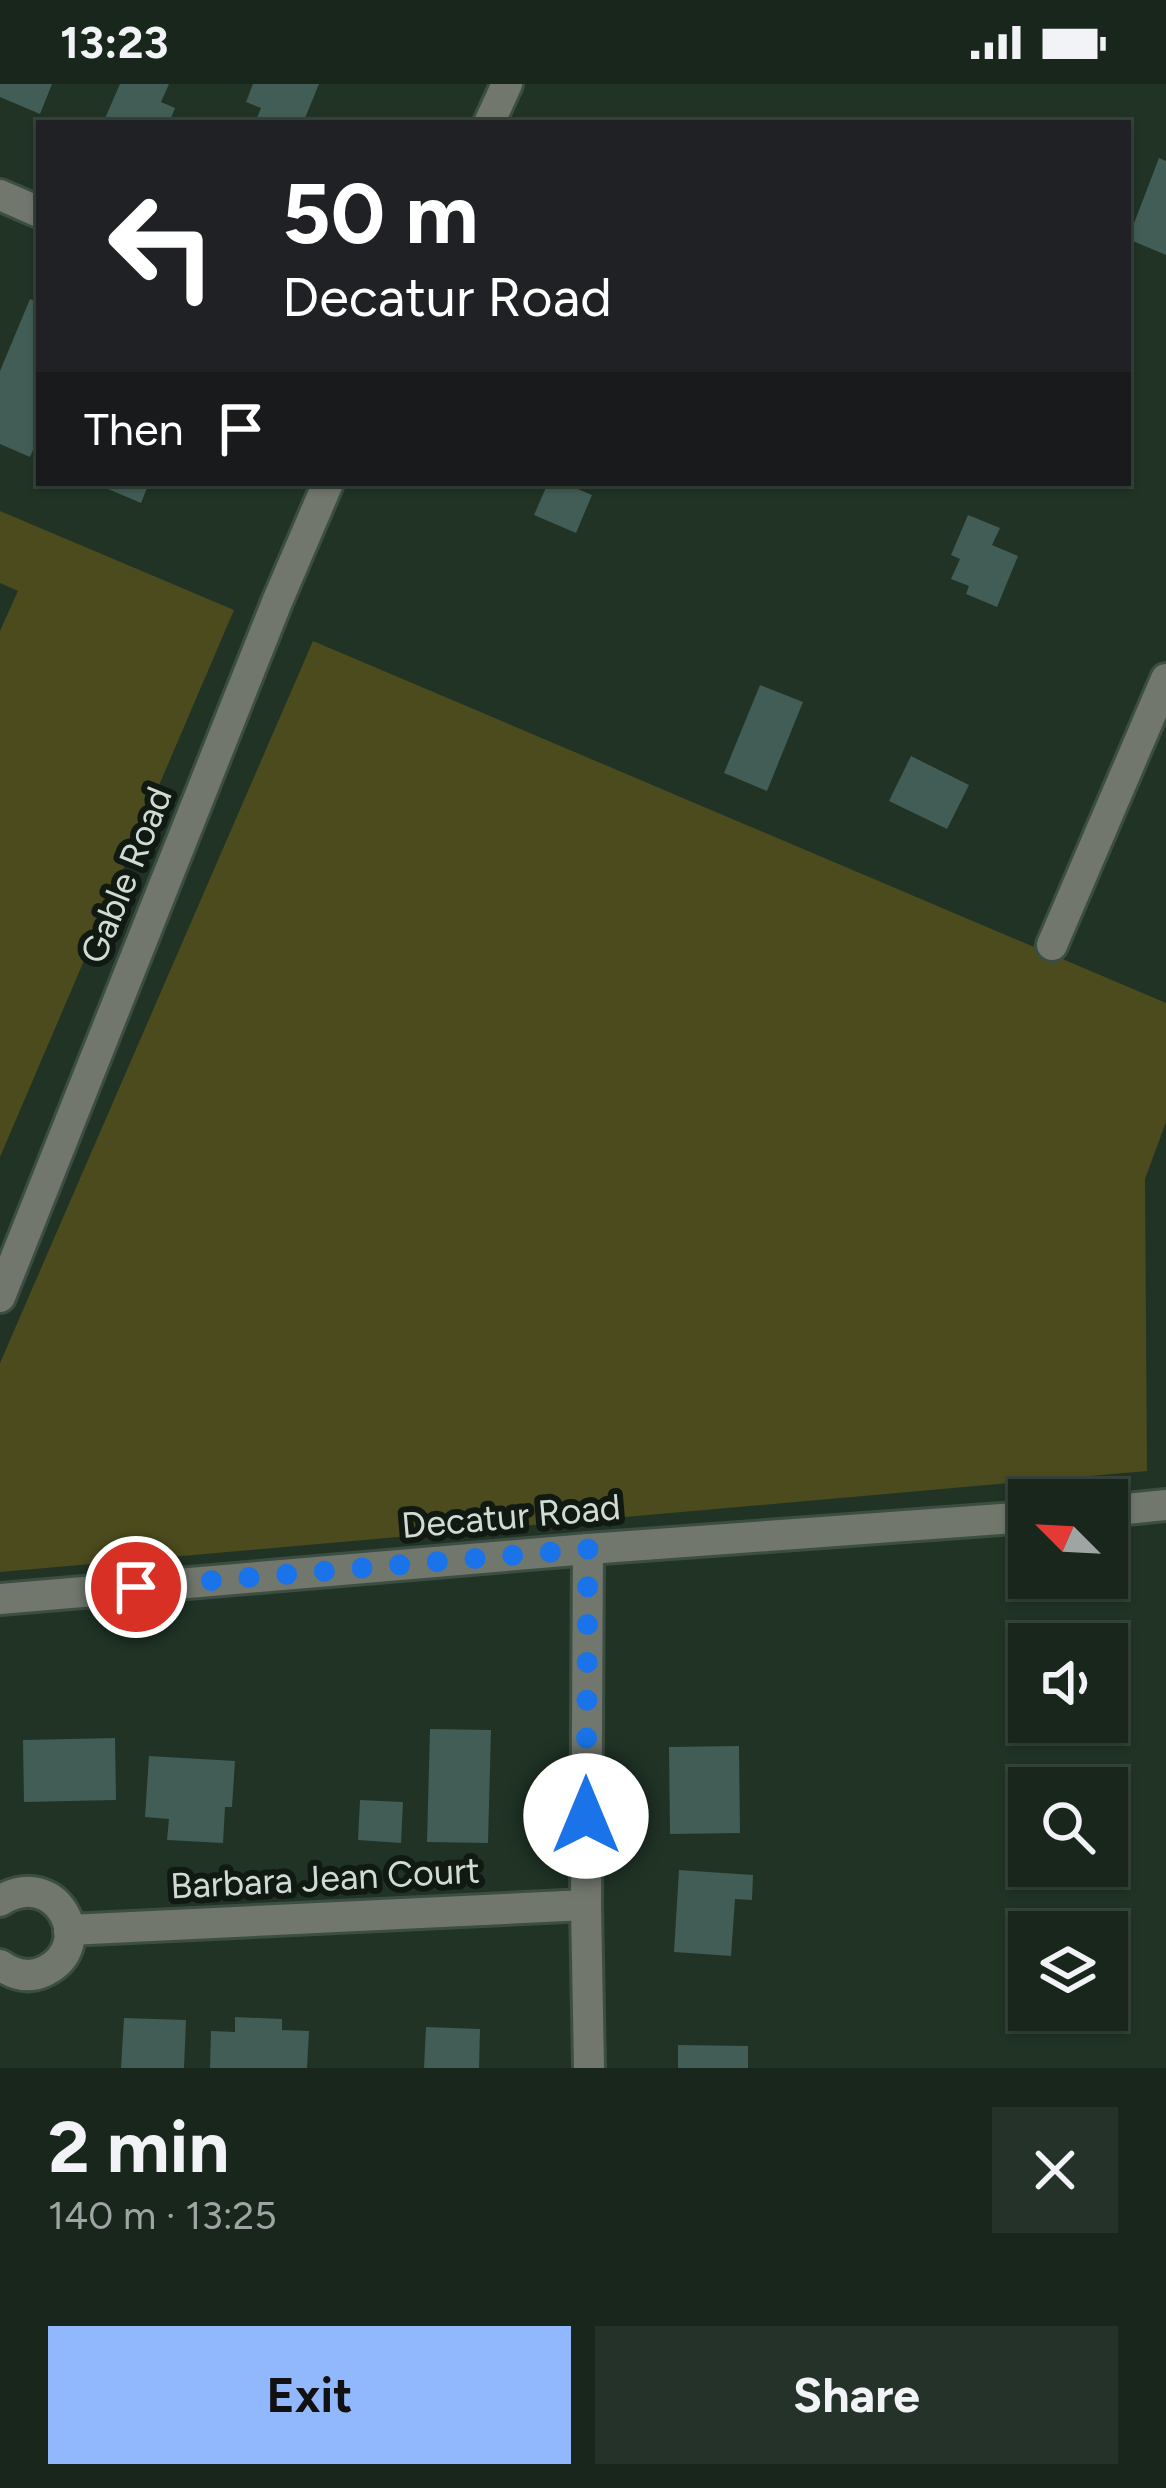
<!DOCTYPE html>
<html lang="en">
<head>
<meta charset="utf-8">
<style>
  body { margin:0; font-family:Figtree,sans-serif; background:#253229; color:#f1f3f6; height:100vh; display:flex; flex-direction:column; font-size:45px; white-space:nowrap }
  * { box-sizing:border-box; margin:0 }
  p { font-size:39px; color:#9fa5a3 }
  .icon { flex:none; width:66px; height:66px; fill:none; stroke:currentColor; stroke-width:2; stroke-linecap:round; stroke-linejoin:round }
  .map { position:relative; height:1984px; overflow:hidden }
  .details { display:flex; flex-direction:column; background:#18261c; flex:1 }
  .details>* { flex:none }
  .top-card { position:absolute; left:36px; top:36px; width:1095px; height:366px; border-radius:0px; box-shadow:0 3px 9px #0004,0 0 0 3px #36433b; background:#202124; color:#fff; overflow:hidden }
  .needle { width:78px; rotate:294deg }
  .fabs { position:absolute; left:1008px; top:1395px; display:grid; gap:24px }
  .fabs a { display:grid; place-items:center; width:120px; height:120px; border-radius:0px; background:#18261c; box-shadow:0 3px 9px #0004,0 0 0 3px #36433b; font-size:60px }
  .pin { position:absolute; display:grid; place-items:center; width:102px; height:102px; color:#fff; margin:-51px; border:6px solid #fff; border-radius:50%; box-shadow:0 3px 12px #0007 }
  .me { position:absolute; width:132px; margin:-66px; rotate:0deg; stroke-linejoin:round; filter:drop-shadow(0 0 9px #0008) }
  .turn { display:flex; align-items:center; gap:42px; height:252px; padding:0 48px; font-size:54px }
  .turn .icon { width:156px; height:156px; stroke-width:2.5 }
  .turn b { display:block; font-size:84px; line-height:102px }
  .then { display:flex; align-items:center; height:114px; padding:0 48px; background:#0003; gap:24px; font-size:45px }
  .round { display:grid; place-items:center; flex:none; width:126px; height:126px; border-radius:0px; background:#253229 }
  .headline { display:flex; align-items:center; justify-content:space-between; height:204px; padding:0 48px }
  h1 { font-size:72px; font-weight:700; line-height:90px }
  .action { display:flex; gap:24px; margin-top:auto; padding:24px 48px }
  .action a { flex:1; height:138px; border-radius:0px; background:#91b8fd; color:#111; font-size:48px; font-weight:700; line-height:138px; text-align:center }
  .action a+a { background:#253229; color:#f1f3f6 }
  .status { display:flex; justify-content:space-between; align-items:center; height:84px; padding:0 60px; background:#18261c; direction:ltr }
  .status svg { height:33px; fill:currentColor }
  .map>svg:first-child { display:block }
</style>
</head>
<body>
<div class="status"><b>13:23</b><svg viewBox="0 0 49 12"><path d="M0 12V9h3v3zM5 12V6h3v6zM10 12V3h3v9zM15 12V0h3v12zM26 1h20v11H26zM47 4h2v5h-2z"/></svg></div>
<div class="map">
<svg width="1166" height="1984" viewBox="0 0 1166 1984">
  <rect width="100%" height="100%" fill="#203325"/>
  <!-- green -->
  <g fill="#4b4b1e">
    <path d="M0,427L234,526L0,1073V547L18,507L0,499Z"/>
    <path d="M313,557L1166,919V1038L1145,1095L1147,1387L0,1488V1279Z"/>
  </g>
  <!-- building -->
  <g fill="#415d55">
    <path d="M0,0H52L40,30L0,13Z"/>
    <path d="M120,0H169L161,18L175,24L169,39H103Z"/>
    <path d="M253,0H319L303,39H255L261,24L246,18Z"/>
    <path d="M1159,74L1166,77V171L1128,155Z"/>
    <path d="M30,215L39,219V352L30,373L0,360V287Z"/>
    <path d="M94,399H149L141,419Z"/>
    <path d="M548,399H563L592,411L576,449L534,431Z"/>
    <path d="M968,431L1000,444L992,461L1018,472L997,523L966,510L969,502L951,495L960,475L951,471Z"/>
    <path d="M760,601L803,618L767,707L724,689Z"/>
    <path d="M911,672L969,701L947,745L889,717Z"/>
    <path d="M430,1645L491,1646L488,1759L427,1758Z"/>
    <path d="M115,1654L116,1716L24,1718L23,1656Z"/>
    <path d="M739,1662L740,1749L670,1750L669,1663Z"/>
    <path d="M149,1672L235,1677L232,1723H225L223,1759L167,1756L169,1735L145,1733Z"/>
    <path d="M360,1716L403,1718L401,1759L358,1756Z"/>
    <path d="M679,1786L753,1791L752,1816L735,1815L731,1872L674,1868Z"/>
    <path d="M235,1933L282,1935V1946L309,1947L307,1984H210L211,1947L235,1948Z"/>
    <path d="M124,1934L186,1936L184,1984H121Z"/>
    <path d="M426,1943L480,1945L479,1984H424Z"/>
    <path d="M678,1961L748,1962V1984H678Z"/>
  </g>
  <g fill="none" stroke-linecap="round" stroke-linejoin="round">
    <!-- minor casing -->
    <g stroke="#3c4e41" stroke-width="36">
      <g id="minor">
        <path d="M489,39L507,0"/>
        <path d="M0,111L39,128"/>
        <path d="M1052,861L1166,595"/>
        <path d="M0,1213L277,518L328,399"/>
        <path d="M1107,1427L1166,1421"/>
        <path d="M588,1465L586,1821L589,1984"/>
        <path d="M0,1515L588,1465L1029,1433"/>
        <path d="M0,1817C55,1781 99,1860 45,1887C29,1895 14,1891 0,1881"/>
        <path d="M69,1846L586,1821"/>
      </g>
    </g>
    <!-- minor -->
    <use href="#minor" stroke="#71776d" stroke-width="30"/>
  </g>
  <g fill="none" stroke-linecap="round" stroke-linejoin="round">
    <!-- route -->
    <path stroke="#1a73e8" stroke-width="21" stroke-dasharray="0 37.8" d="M136,1503L588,1465L586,1732"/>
  </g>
  <g text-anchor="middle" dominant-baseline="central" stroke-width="12" stroke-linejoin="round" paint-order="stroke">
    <!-- street labels -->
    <g font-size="36" fill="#d0dcd3" stroke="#101912">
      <text transform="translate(126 791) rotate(-68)">Gable Road</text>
      <text transform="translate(511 1432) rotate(-5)">Decatur Road</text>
      <text transform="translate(325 1794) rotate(-3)">Barbara Jean Court</text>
    </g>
  </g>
</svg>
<div class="fabs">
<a><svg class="needle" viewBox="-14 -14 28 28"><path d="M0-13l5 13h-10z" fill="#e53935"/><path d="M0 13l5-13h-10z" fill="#9fa5a3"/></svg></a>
<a><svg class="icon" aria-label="sound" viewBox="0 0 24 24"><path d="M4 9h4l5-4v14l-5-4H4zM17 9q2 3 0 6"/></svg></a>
<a><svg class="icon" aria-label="search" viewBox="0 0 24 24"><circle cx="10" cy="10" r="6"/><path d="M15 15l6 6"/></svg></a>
<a><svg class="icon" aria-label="layers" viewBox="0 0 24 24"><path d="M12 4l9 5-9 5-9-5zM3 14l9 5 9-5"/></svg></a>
</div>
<div class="pin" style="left:136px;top:1503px;background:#d93025"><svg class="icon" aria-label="arrive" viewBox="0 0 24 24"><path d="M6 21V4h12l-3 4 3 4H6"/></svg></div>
<svg class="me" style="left:586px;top:1732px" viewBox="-20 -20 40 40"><circle r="19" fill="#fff"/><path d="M0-13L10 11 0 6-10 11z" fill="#1a73e8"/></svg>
<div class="top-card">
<div class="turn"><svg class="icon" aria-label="left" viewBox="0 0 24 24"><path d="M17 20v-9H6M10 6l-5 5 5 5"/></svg><div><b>50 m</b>Decatur Road</div></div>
<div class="then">Then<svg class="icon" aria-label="arrive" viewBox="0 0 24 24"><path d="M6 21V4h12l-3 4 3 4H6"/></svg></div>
</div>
</div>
<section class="details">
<div class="headline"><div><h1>2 min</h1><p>140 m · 13:25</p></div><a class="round"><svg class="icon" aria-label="close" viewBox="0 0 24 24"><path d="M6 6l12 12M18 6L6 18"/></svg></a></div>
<div class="action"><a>Exit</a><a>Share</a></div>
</section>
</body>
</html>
